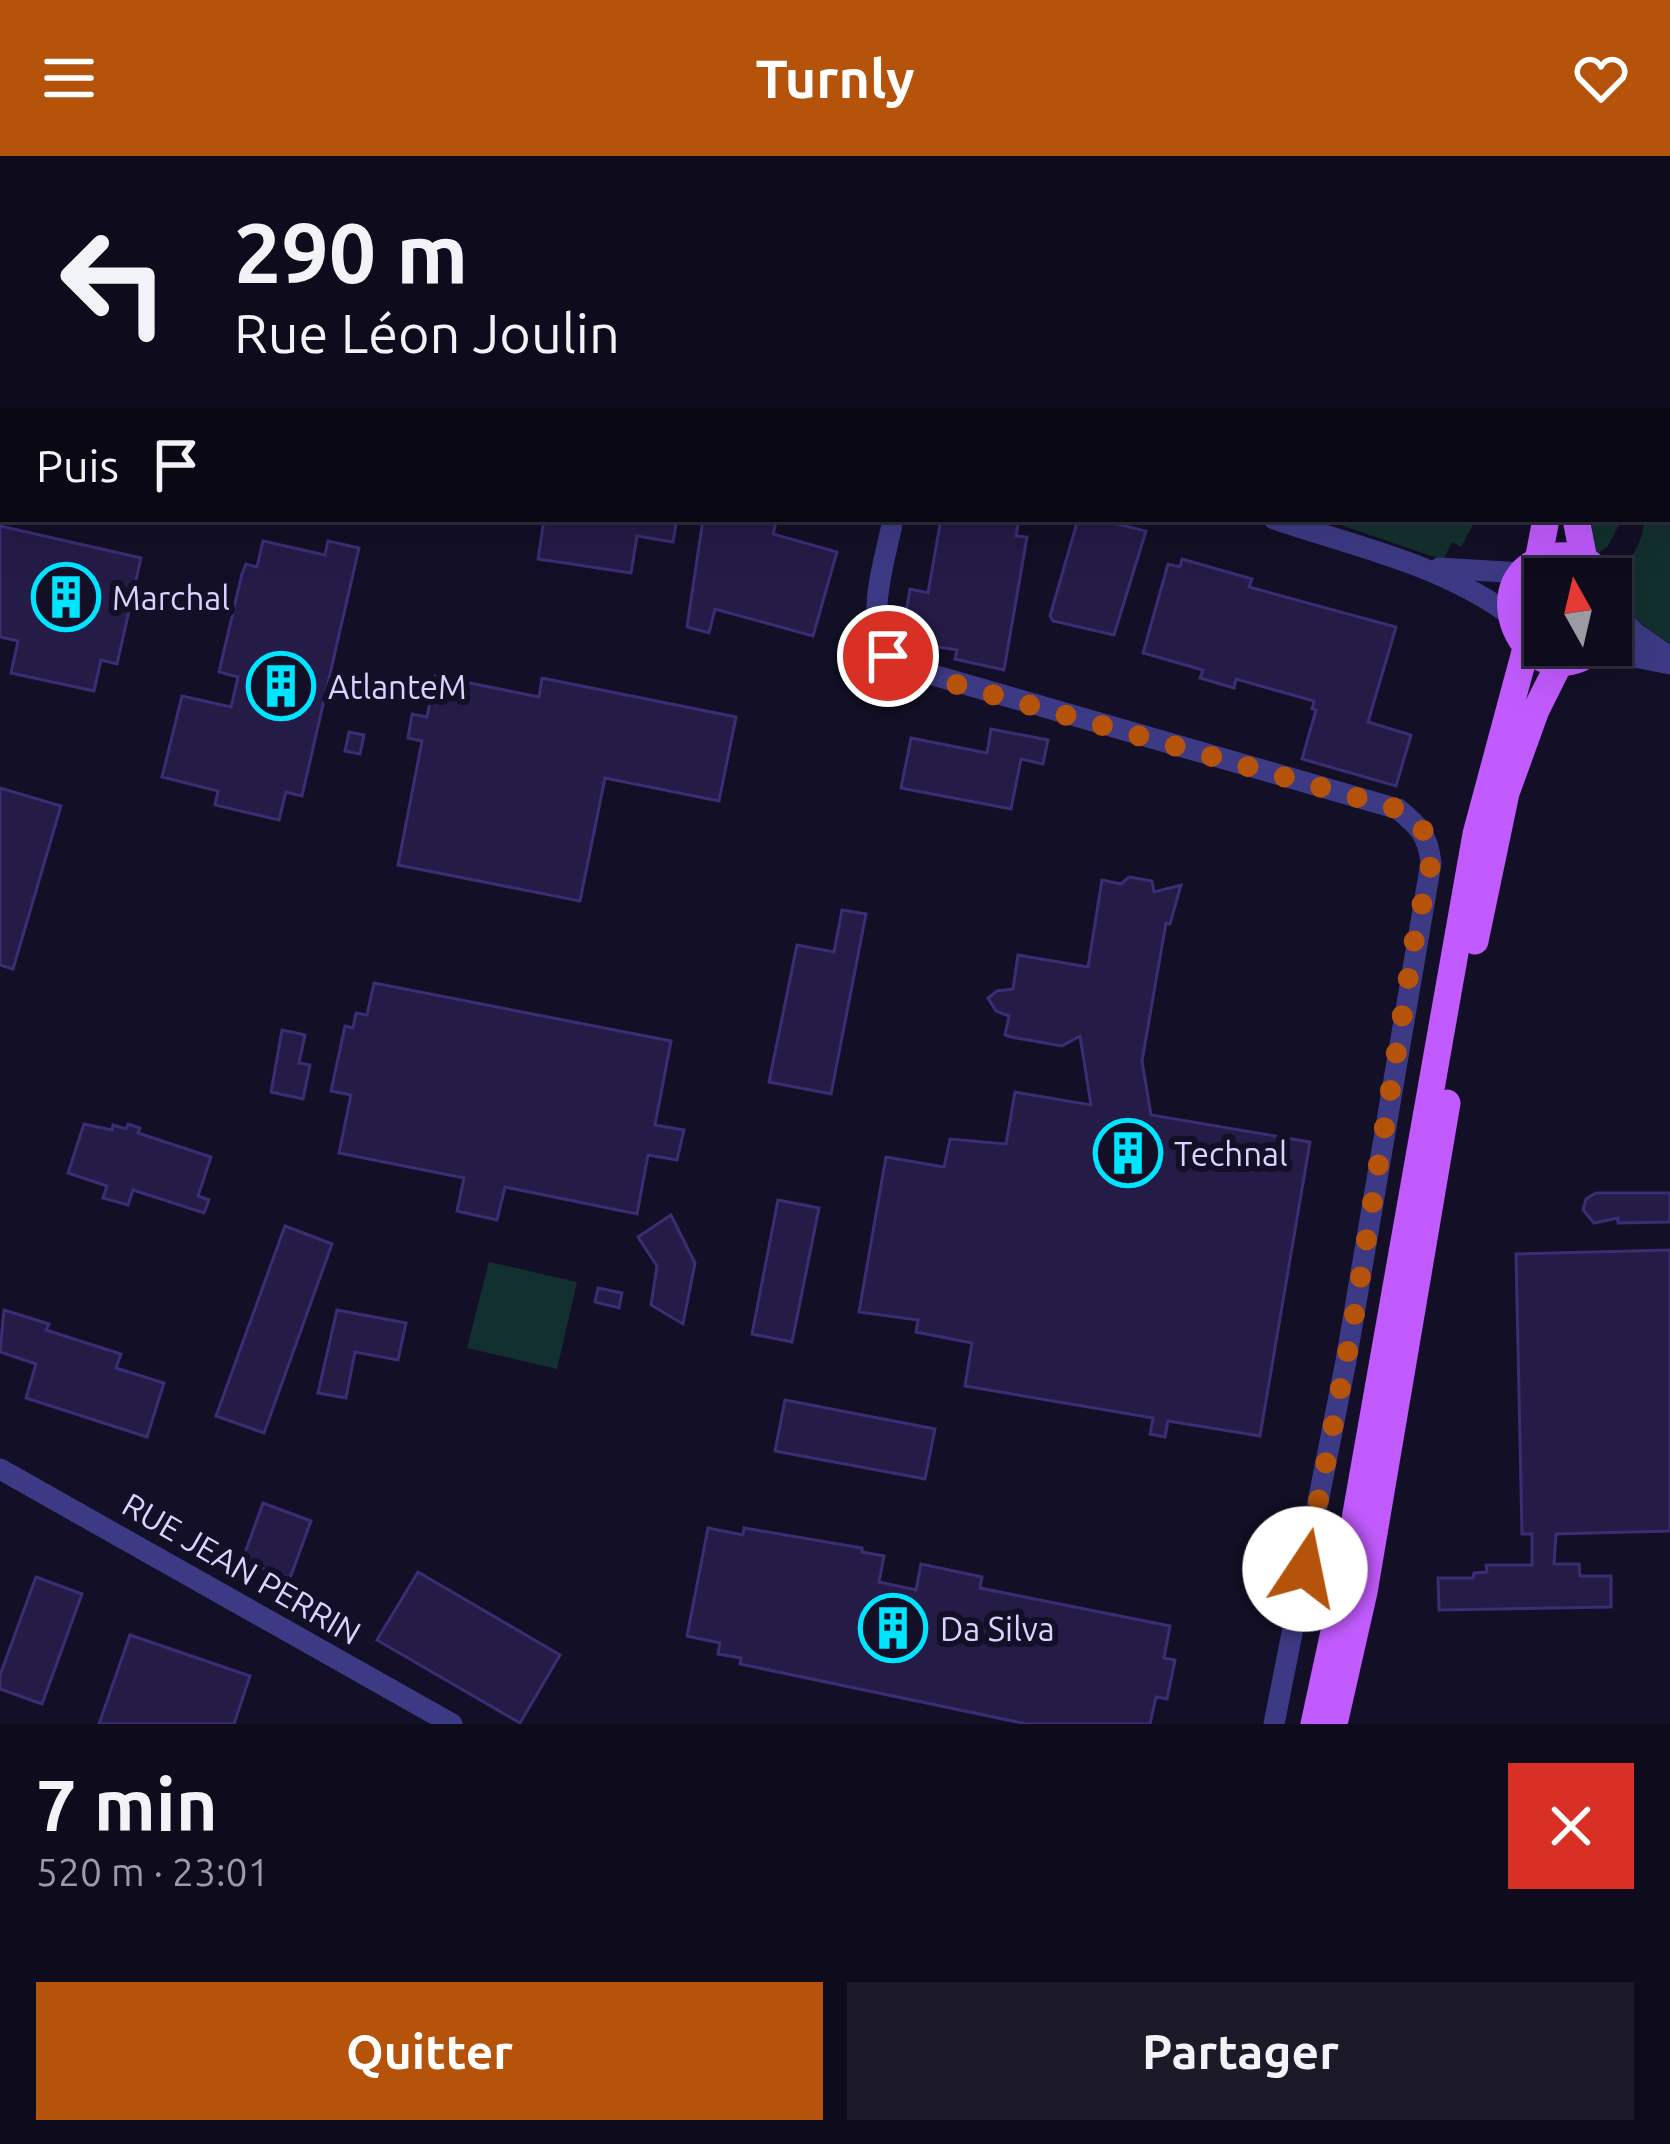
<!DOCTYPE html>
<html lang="fr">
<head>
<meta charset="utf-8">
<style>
  body { margin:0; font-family:Ubuntu,sans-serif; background:#1c1929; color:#f1f3f6; height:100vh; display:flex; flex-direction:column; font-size:45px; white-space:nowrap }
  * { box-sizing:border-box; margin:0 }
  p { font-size:39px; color:#9b9ba3 }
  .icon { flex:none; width:66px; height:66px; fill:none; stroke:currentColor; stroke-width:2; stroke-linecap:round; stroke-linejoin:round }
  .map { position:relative; height:1568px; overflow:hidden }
  .drawer { display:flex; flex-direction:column; background:#0e0b1c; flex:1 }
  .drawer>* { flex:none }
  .hud { position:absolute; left:0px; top:0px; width:1671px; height:366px; box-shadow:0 12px 48px #0002,0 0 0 3px #2e2b3b; background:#0e0b1c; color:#f1f3f6; overflow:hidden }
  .needle { width:78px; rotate:352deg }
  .fabs { position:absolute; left:1524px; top:402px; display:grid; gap:24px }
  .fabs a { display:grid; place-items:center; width:108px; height:108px; border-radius:0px; background:#0e0b1c; box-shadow:0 12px 48px #0002,0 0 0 3px #2e2b3b; font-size:60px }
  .pin { position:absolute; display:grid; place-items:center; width:102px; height:102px; color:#fff; margin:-51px; border:6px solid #fff; border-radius:50%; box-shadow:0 3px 12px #0007 }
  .me { position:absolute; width:132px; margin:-66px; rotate:11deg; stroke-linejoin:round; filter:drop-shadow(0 0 9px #0008) }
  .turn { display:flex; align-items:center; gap:42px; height:252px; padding:0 36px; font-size:54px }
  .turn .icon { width:156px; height:156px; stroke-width:2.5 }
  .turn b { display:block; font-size:84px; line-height:102px }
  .then { display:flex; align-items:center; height:114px; padding:0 36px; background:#0003; gap:24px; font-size:45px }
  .round { display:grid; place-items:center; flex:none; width:126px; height:126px; border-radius:0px; background:#1c1929 }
  .summary { display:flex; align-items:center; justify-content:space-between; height:204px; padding:0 36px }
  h1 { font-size:72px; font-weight:600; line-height:90px }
  .button { display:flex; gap:24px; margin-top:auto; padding:24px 36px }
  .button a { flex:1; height:138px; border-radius:0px; background:#b45309; color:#fff; font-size:48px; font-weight:600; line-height:138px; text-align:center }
  .button a+a { background:#1c1929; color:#f1f3f6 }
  header { display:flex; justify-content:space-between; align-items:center; height:156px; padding:0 36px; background:#b45309; color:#fff; font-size:54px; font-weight:600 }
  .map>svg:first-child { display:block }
</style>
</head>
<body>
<header><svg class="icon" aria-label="menu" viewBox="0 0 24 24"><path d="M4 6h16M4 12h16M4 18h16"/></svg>Turnly<svg class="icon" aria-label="heart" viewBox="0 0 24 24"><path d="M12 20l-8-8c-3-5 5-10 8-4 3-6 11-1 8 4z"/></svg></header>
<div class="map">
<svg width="1670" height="1568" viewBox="0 0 1670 1568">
  <rect width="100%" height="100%" fill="#130f26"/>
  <!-- green -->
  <g fill="#12302f">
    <path d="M1619,0H1670V265L1668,3Z"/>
    <path d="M1668,274H1670V487C1640,469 1610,450 1628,410C1635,394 1644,382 1644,363H1668Z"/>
    <path d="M1323,363H1490L1486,370L1475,365L1461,391L1452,386L1443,404Z"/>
    <path d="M1585,363H1622L1608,390L1596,399Z"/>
    <path d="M1560,414L1584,423H1545V489H1567L1565,493H1552L1529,480L1520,443L1535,422Z"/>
    <path d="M489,1106L577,1126L557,1213L467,1192Z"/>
  </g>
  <!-- building -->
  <g fill="#241b47" stroke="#3b2d73" stroke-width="3">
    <path d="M544,363H677L673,386L637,380L631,417L538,403Z"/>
    <path d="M703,363H777L773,378L837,396L813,480L715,453L709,477L687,471Z"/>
    <path d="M941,363H1019L1016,380L1027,381L1004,514L955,503L957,494L901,485L910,433L928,437Z"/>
    <path d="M1078,363H1097L1146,375L1114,479L1053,465L1050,460Z"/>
    <path d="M0,370L141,402L117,508L101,504L94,535L11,517L18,485L0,481Z"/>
    <path d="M263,385L325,399L328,385L359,392L302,640L286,636L279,664L215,649L218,635L162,621L182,540L231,551L238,521L219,516L242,418L246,408L257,411Z"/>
    <path d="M1182,403L1252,423L1249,431L1396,471L1368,566L1411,579L1396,630L1302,603L1316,554L1312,553L1314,545L1236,523L1234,532L1200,522L1203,514L1143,497L1168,408L1180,411Z"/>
    <path d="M435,520L539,541L542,522L736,561L719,645L605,622L580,745L398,709L422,585L408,582L412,558L427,561Z"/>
    <path d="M991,573L1048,584L1043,608L1021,603L1011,653L901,632L911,582L987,597Z"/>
    <path d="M349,576L364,579L360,598L345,595Z"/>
    <path d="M0,632L61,650L13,813L0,809Z"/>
    <path d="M1129,721L1152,725L1154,736L1181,729L1170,768L1166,767L1142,905L1151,959L1310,986L1260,1280L1168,1265L1165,1281L1150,1278L1153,1262L965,1230L972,1187L916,1176L918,1164L859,1156L886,1001L944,1011L950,983L1006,988L1015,936L1091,949L1080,880L1062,890L1011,881L1005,879L1009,860L996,855L988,842L997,835L1013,833L1018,799L1088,811L1102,724L1121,728Z"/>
    <path d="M842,754L866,758L831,938L769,926L797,789L834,796Z"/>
    <path d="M374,827L671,885L655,969L684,974L677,1004L648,999L637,1058L505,1031L497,1064L457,1055L464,1022L339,997L351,939L331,935L345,870L353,872L356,857L367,859Z"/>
    <path d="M282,874L305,879L299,907L310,909L303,943L271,936Z"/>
    <path d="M84,968L112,974L113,969L126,973L128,968L140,972L138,977L211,1001L198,1040L209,1044L204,1057L133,1034L128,1049L103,1042L107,1030L68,1017Z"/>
    <path d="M1596,1037H1670V1066L1618,1067V1062L1594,1067L1583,1054L1586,1043Z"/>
    <path d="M778,1044L819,1052L792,1186L752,1178Z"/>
    <path d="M671,1059L695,1107L683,1168L651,1149L657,1110L638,1081Z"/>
    <path d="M285,1070L332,1088L264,1277L216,1260Z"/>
    <path d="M1670,1094V1375L1556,1378L1554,1408H1579L1580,1420H1611V1451L1439,1454L1438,1422H1473L1474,1417L1487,1416L1486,1409H1532V1378H1522L1516,1098Z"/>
    <path d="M598,1132L622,1137L619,1152L595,1146Z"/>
    <path d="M4,1154L49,1168L46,1174L121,1198L116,1212L164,1227L147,1281L26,1242L36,1208L0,1196Z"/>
    <path d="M337,1154L406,1167L398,1204L355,1196L346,1242L318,1237Z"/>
    <path d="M785,1244L935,1273L925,1323L775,1295Z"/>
    <path d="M263,1347L311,1365L290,1422L242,1405Z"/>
    <path d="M708,1372L743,1379L744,1372L862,1392V1396L884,1400L879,1426L916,1434L921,1408L982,1421L980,1432L1170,1470L1164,1502L1175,1504L1167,1543L1156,1541L1150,1568H1027L740,1508L741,1502L718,1498L720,1487L687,1480Z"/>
    <path d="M418,1416L560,1499L520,1567L377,1484Z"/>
    <path d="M36,1421L82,1438L42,1548L0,1533V1519Z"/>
    <path d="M130,1479L250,1520L234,1568H99Z"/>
  </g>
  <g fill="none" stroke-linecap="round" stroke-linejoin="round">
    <!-- minor -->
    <g stroke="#3d3a85" stroke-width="21">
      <path d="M197,0L206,3"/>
      <path d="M893,363C885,408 860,470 895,508L1398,653C1419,670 1428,679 1431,707L1346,1205L1274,1568"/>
      <path d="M1274,363C1354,390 1440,408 1509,458"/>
      <path d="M1439,412L1523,417"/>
      <path d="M1616,457L1635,477L1670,501"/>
      <path d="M1590,498L1625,499L1670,508"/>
      <path d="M0,1313L452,1568"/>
    </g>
    <!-- major -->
    <g stroke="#c25bff" stroke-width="27">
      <path d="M1556,3V0"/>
      <path d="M1586,3V0"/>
      <path d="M1576,363L1584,404"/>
      <path d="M1538,405L1546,363"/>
      <path d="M1611,432L1616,457L1611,474"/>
      <path d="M1601,489C1523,556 1466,409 1558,400C1577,398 1595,407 1605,423"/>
      <path d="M1475,785L1506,637L1536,554L1560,506"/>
      <path d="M1314,1568L1340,1448L1476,678L1526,492"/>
      <path d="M1334,1568L1364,1436L1447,947"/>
    </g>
  </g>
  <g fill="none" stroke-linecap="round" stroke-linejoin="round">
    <!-- route -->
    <path stroke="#b45309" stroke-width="21" stroke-dasharray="0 37.8" d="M888,500L909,515L1398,653L1423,674L1431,707L1415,780L1353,1168L1305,1413"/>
  </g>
  <!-- icons -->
  <defs>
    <g id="building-ring" transform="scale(3.45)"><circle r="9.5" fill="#130f26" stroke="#00e5ff" stroke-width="1.5"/><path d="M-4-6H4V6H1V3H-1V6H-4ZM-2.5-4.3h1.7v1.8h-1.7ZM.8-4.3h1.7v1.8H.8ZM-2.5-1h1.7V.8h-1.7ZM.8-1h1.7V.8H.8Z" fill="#00e5ff"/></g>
  </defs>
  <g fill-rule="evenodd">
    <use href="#building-ring" x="66" y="441"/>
    <use href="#building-ring" x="281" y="530"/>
    <use href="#building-ring" x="1128" y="997"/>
    <use href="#building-ring" x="893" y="1472"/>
  </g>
  <g text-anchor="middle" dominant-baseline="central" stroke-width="12" stroke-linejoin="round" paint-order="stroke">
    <!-- poi labels -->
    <g font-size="33" fill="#d9d4ff" stroke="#130f26" text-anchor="start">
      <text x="112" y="441">Marchal</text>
      <text x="328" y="530">AtlanteM</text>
      <text x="1174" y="997">Technal</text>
      <text x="940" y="1472">Da Silva</text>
    </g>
    <!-- street labels -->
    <g font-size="33" fill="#d9d4ff" stroke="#130f26">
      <text transform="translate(242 1412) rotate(30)">RUE JEAN PERRIN</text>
    </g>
  </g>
</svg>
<div class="fabs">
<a><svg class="needle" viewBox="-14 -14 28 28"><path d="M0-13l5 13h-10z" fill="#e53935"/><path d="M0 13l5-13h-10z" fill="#9b9ba3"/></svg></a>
</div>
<div class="pin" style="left:888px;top:500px;background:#d93025"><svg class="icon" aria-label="arrive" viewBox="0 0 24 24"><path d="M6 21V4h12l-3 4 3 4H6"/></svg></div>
<svg class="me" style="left:1305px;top:1413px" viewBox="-20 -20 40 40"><circle r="19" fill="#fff"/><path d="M0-13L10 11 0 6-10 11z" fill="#b45309"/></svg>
<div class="hud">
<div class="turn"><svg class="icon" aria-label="left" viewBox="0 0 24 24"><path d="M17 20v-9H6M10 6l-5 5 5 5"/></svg><div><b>290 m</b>Rue Léon Joulin</div></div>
<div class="then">Puis<svg class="icon" aria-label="arrive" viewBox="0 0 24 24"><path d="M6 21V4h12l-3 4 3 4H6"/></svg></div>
</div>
</div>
<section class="drawer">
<div class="summary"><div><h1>7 min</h1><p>520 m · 23:01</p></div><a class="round" style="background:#d93025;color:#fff"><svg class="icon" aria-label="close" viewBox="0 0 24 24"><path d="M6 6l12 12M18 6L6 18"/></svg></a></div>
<div class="button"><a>Quitter</a><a>Partager</a></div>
</section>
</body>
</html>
